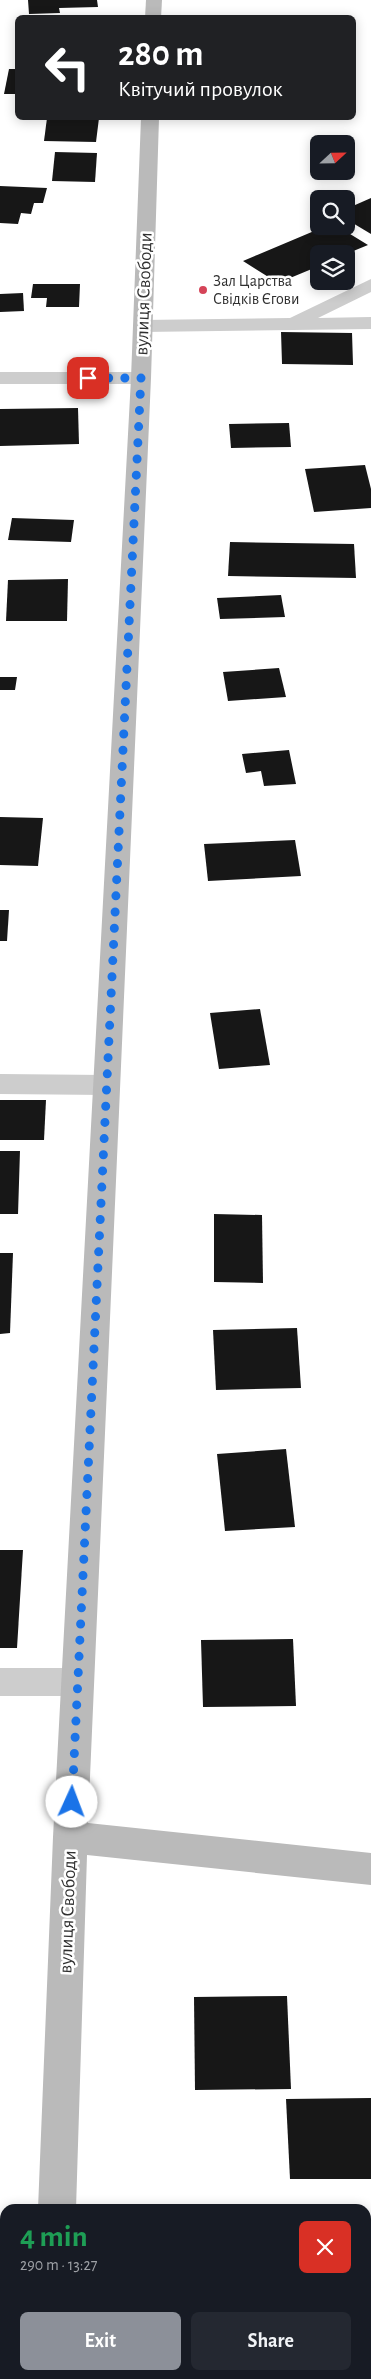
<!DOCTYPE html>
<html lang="en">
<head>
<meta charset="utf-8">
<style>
  body { margin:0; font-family:"Alegreya Sans",sans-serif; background:#242831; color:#f1f3f6; height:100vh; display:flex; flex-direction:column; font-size:19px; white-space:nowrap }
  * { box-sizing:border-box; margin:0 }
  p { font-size:16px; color:#9ea1a6 }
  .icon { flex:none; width:28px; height:28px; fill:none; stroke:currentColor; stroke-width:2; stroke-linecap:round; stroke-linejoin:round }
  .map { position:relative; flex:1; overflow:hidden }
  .panel { position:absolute; left:0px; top:2204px; width:371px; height:176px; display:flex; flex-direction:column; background:#171b24; border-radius:15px 15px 0 0; box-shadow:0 2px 12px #0003 }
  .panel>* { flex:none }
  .top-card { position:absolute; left:15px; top:15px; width:341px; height:105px; border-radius:8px; box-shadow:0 2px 12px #0003; background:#202124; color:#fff; overflow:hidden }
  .needle { width:32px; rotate:68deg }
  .buttons { position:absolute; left:310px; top:135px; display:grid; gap:10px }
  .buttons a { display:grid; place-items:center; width:45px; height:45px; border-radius:8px; background:#171b24; box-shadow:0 2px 12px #0003; font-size:25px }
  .pin { position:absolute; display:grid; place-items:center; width:42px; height:42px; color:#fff; margin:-21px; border-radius:10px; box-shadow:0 2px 8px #0006 }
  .me { position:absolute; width:55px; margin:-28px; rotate:2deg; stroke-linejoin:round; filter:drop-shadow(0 0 4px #0008) }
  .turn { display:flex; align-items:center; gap:18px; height:105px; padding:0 20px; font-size:22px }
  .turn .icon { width:65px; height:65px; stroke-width:2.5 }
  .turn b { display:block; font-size:35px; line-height:42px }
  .round { display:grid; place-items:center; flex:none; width:52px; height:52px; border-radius:8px; background:#242831 }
  .head { display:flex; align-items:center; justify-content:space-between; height:85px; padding:0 20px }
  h1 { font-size:30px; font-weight:700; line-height:38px; color:#1e9e55 }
  .action { display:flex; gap:10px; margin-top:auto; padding:10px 20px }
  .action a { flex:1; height:58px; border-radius:8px; background:#8c9099; color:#fff; font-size:20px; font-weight:700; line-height:58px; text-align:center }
  .action a+a { background:#242831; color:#f1f3f6 }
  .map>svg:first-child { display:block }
</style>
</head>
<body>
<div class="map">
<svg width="371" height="2379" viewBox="0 0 371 2379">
  <rect width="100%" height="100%" fill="#fff"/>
  <!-- building -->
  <g fill="#171717">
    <path d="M28,0H97L98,7L59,8L60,13L29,14Z"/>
    <path d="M9,69H18V94H4Z"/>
    <path d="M47,118H99L96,142L44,141Z"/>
    <path d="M55,152L97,153L95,182L52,181Z"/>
    <path d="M0,186L47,188L43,203H34L31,214L21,213L18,224L0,223Z"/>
    <path d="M371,198V234L346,219V209Z"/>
    <path d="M326,226H337L368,245L346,254H319V266L278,283L243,261Z"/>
    <path d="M33,284H80L79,307H46L47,298H31Z"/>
    <path d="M23,293L24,311L0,312V294Z"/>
    <path d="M281,332L352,333L353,365L282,364Z"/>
    <path d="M78,408L79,444L0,446V409Z"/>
    <path d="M289,423L291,447L231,448L229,424Z"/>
    <path d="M365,465L371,489V508L314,512L305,469Z"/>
    <path d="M12,518L74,520L71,542L8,540Z"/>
    <path d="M230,542L354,544L356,578L228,576Z"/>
    <path d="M68,579L67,621H6L8,580Z"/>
    <path d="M281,595L285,617L220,619L217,598Z"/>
    <path d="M279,668L286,697L228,701L223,672Z"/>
    <path d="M0,677H17L15,690H0Z"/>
    <path d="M289,750L296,784L264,786L261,771L246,773L242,754Z"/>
    <path d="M0,817L43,818L38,866L0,865Z"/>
    <path d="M295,840L301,876L208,881L204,844Z"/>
    <path d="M0,910H9L7,941H0Z"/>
    <path d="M260,1009L270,1065L219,1069L210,1013Z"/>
    <path d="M0,1100H46L44,1140H0Z"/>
    <path d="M0,1151H20L18,1214H0Z"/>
    <path d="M214,1214L262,1215L263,1283L214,1282Z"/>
    <path d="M0,1253H13L10,1333L0,1334Z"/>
    <path d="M297,1328L301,1388L216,1390L213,1330Z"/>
    <path d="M286,1449L295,1527L225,1531L217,1454Z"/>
    <path d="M0,1550H23L17,1648H0Z"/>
    <path d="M293,1639L296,1706L203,1707L201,1640Z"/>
    <path d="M287,1996L291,2089L195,2090L194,1997Z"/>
    <path d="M371,2098V2179H290L286,2099Z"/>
  </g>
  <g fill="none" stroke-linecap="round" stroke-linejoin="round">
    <!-- street -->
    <g fill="#cdcdcd" fill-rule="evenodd">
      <path d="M371,279V292L318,318L371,317V329L143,332L136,330L133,326L136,322L143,320L290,318Z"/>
      <path d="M0,372H141L148,374L151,378L148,382L141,384H0Z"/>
      <path d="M0,1074L106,1075L115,1078L119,1085L115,1092L106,1095L0,1094Z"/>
      <path d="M0,1668H77L88,1672L93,1682L88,1692L77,1696H0Z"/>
    </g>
    <!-- secondary -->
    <g fill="#bababa" fill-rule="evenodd">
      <path d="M146,0H162L161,18H145Z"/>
      <path d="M141,118H159L151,378L88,1823L371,1853V1885L87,1855L76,2209H38L53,1837L131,378Z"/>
      <rect x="31" y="2375" width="38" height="4"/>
    </g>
  </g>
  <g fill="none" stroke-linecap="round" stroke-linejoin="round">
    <!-- route -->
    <path stroke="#1a73e8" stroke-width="9" stroke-dasharray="0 16.2" d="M72,1802L141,378H88"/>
  </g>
  <!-- markers -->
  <circle fill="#d54458" stroke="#fff" stroke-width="2" cx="203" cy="290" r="5"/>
  <g text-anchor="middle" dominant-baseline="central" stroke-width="5" stroke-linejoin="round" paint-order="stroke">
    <!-- far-poi labels -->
    <g font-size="16" fill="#303030" stroke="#fff" text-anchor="start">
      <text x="213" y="281">Зал Царства<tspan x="213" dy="18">Свідків Єгови</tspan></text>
    </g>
    <!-- street labels -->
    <g font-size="19" fill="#303030" stroke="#fff">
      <text transform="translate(144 294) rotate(-88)">вулиця Свободи</text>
      <text transform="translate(68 1912) rotate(-88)">вулиця Свободи</text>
    </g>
  </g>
</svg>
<div class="buttons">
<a><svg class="needle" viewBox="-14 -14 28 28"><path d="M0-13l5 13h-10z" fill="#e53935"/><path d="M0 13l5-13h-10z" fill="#9ea1a6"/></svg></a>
<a><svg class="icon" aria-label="search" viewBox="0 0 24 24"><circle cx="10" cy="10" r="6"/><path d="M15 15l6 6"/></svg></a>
<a><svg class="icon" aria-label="layers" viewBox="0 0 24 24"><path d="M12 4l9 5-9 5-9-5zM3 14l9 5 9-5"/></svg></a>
</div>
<div class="pin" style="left:88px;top:378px;background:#d93025"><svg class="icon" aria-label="arrive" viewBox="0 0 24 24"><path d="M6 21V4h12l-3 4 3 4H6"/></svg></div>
<svg class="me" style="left:72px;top:1802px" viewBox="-20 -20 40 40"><circle r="19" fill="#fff"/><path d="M0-13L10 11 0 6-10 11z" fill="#1a73e8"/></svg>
<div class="top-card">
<div class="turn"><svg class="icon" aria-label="left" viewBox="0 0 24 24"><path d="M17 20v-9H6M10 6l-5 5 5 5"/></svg><div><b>280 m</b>Квітучий провулок</div></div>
</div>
<section class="panel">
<div class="head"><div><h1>4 min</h1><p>290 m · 13:27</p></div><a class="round" style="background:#d93025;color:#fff"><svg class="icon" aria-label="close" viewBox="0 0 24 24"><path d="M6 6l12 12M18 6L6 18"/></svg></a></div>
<div class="action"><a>Exit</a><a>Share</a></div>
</section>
</div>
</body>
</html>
